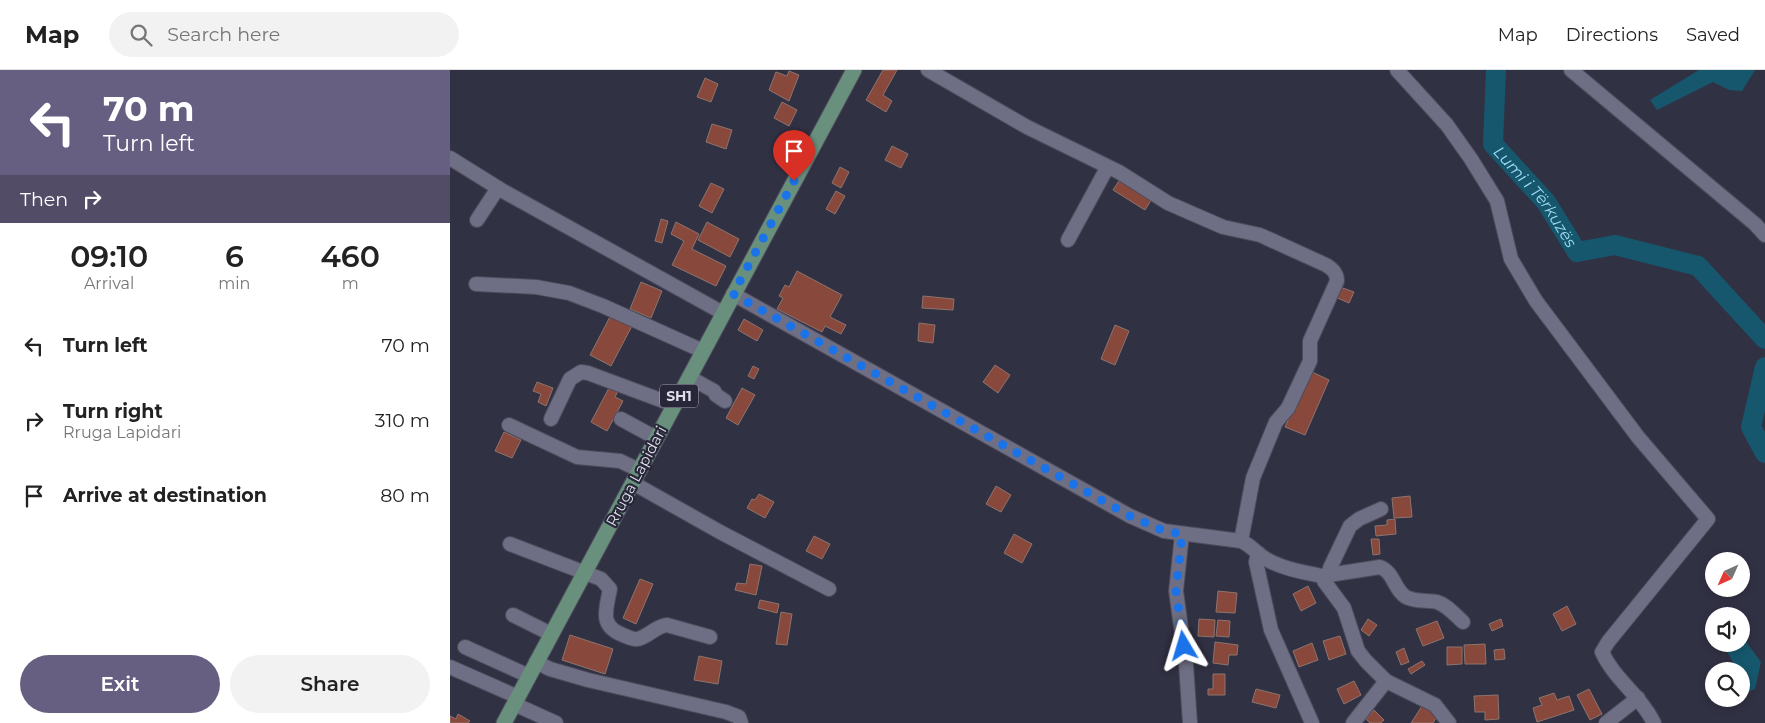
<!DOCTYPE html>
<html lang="en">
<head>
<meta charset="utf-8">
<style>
  body { margin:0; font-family:Montserrat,sans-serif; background:#f2f2f2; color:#222; height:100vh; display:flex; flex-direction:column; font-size:19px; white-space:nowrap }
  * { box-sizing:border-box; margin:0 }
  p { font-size:16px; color:#767676 }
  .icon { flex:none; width:28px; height:28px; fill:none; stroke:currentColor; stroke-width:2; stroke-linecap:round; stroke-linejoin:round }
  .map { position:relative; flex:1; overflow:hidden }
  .sheet { display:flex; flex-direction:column; background:#fff; width:450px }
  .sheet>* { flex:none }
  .banner { background:#675f81; color:#fff; overflow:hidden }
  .needle { width:32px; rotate:225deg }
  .controls { position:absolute; left:1255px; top:482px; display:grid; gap:10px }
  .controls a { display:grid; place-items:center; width:45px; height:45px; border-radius:50%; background:#fff; box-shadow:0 2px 8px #0003; font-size:25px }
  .pin { position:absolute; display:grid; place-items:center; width:42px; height:42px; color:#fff; margin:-51px -21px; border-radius:50% 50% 50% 0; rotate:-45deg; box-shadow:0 0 5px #0007 }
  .pin .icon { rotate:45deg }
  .me { position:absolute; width:55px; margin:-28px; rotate:353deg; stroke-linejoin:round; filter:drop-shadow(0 0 4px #0008) }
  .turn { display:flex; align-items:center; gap:18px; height:105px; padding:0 20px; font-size:22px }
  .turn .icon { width:65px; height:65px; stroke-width:2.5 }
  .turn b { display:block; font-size:35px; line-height:42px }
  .then { display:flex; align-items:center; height:48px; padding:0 20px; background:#0003; gap:10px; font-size:19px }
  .eta { display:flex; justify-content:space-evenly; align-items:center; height:85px; text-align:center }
  .eta b { font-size:30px; font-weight:600; line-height:35px }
  .primary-button { display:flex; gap:10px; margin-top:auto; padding:10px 20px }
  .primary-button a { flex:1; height:58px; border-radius:30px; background:#675f81; color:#fff; font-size:20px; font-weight:600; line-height:58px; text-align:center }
  .primary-button a+a { background:#f2f2f2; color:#222 }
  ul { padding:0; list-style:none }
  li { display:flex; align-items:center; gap:15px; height:75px; padding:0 20px }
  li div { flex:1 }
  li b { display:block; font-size:19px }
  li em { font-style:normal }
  header { display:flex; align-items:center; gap:30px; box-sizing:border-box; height:70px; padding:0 25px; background:#fff; border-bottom:1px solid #e0e0e0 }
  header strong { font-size:24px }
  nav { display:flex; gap:28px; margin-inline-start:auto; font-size:18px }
  .search { width:350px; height:45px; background:#f2f2f2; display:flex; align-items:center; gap:12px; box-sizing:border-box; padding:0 18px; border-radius:28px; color:#767676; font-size:19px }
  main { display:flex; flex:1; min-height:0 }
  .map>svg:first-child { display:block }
</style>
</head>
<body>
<header>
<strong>Map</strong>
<div class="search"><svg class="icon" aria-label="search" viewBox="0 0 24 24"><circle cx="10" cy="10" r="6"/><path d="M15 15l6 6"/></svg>Search here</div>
<nav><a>Map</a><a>Directions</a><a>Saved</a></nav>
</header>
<main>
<section class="sheet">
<div class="banner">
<div class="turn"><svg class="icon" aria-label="left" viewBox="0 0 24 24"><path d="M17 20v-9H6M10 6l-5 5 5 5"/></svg><div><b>70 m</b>Turn left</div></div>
<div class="then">Then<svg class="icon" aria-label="right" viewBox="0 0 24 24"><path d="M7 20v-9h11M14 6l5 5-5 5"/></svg></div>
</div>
<div class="eta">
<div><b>09:10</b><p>Arrival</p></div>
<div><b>6</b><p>min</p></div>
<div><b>460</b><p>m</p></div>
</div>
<ul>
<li><svg class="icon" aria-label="left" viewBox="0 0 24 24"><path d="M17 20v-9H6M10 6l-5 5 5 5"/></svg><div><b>Turn left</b></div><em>70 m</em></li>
<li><svg class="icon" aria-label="right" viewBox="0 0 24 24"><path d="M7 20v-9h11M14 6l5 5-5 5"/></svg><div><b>Turn right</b><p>Rruga Lapidari</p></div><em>310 m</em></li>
<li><svg class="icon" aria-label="arrive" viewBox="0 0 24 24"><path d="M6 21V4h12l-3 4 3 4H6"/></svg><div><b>Arrive at destination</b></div><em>80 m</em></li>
</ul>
<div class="primary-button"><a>Exit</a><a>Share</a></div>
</section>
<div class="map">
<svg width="1315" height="653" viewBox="0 0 1315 653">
  <rect width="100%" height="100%" fill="#313144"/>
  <!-- water -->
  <g fill="#16576d">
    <path d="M1249,0H1305L1292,21L1279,20L1263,12L1207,40L1200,30Z"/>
    <path d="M1291,565L1311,592L1305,619L1292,625L1291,601H1288L1274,576L1276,574H1291Z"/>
  </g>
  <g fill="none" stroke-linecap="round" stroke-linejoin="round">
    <!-- river -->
    <g stroke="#16576d" stroke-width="20">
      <path id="s1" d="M1046,0L1043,74L1096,132L1127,182L1165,175L1248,196L1315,269"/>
      <path d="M1315,297L1301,357L1315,383"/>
    </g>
  </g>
  <!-- building -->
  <g fill="#88483b" stroke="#8e746e">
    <path d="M433,0H447L433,25L442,31L436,42L416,30Z"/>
    <path d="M339,1L349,5L339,31L319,20L326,2L337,6Z"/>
    <path d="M255,8L268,14L261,32L247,27Z"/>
    <path d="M332,32L347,40L339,56L324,48Z"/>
    <path d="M262,54L282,60L276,79L256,72Z"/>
    <path d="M442,76L458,84L451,98L435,90Z"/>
    <path d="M390,97L399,102L391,118L382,113Z"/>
    <path d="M671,108L703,127L695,140L663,120Z"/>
    <path d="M261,113L274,119L262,143L249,136Z"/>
    <path d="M386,121L395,126L385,144L376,139Z"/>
    <path d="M211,149L218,151L212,173L205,171Z"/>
    <path d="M226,152L249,164L242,179L276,196L266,216L222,195L234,171L221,164Z"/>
    <path d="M257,152L289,169L280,187L248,170Z"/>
    <path d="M347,201L392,225L380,247L396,255L391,264L375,256L372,262L327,239L333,228L329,226L335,215L339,217Z"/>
    <path d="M191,212L212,221L201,248L180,239Z"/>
    <path d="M890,217L904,222L899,233L885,227Z"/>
    <path d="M473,226L504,229L503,240L472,238Z"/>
    <path d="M162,243L183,254L161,296L140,285Z"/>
    <path d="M294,249L313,260L307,271L288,260Z"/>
    <path d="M469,253L485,255L483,273L468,271Z"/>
    <path d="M665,255L679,261L665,295L651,289Z"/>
    <path d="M545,295L560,305L548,323L533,312Z"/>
    <path d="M303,296L309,299L304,309L298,306Z"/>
    <path d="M860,301L879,310L855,365L835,357Z"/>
    <path d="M87,312L103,318L96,336L88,332L91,324L83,321Z"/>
    <path d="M160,316L168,321L165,327L173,331L157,361L141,352Z"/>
    <path d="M292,318L305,325L288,355L276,348Z"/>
    <path d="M54,362L71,370L62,388L45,381Z"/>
    <path d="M546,416L561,425L551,442L536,434Z"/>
    <path d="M309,424L324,432L315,448L297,438L302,429L305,430Z"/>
    <path d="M960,426L962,447L944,448L942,428Z"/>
    <path d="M945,449L946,464L926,466L925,456L937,455V450Z"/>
    <path d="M564,464L582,474L572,493L554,483Z"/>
    <path d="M364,466L380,474L372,489L356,481Z"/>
    <path d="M921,469H929L930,484L923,485Z"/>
    <path d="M300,494L312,496L306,525L285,520L287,513L296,514Z"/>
    <path d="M190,509L203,514L186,554L173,548Z"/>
    <path d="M858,516L866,533L851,541L843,524Z"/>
    <path d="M768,521L787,523L785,543L766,542Z"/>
    <path d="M310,530L329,534L327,543L308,538Z"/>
    <path d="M1117,536L1126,554L1112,561L1103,544Z"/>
    <path d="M331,542L342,544L337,575L326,574Z"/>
    <path d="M749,549L765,550L764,567L748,566Z"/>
    <path d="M918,549L927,555L919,566L911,560Z"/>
    <path d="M1051,549L1053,556L1042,561L1039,554Z"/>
    <path d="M768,550L780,551L779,567L766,566Z"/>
    <path d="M987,551L994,568L973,576L966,559Z"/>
    <path d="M120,565L163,579L155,604L112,590Z"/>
    <path d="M890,566L896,584L879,590L873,571Z"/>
    <path d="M765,572L788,575L787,585H779L778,595L763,593Z"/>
    <path d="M862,573L868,590L849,597L843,581Z"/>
    <path d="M1035,574L1036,594H1015L1014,575Z"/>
    <path d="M997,577H1012V594L997,595Z"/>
    <path d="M954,578L959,592L951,595L946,582Z"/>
    <path d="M1054,579L1055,589L1045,590L1044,580Z"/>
    <path d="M249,586L272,591L268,614L244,610Z"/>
    <path d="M972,591L975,595L961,604L958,599Z"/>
    <path d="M763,604H775V625H758V619H763Z"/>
    <path d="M904,611L911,625L894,634L887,619Z"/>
    <path d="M806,619L830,625L826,638L802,632Z"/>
    <path d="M1139,619L1152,644L1140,650L1127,625Z"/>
    <path d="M1104,623L1107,630L1119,626L1124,640L1087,652L1083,638L1092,635L1089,628Z"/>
    <path d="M1048,625L1049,649L1035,650V642H1025L1024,626Z"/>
    <path d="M972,636L987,646L983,653H961Z"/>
    <path d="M924,640L934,650L931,653H920L916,649Z"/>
    <path d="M8,644L20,651L18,653H0V646L6,649Z"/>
  </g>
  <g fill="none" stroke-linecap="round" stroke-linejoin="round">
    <!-- minor casing -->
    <g stroke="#4d4c5c" stroke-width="16">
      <g id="minor">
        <path d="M478,0L577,57L669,102L718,133L773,157L810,165L876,195C883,199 887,203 887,211L860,271V291L838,338L826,352L803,408L791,471"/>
        <path d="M947,0L997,55L1021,89L1047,131L1061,189L1086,231L1188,367L1258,449L1158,572L1152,582C1164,609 1191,626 1204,653"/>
        <path d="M1121,0L1305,154L1315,165"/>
        <path d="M0,88L53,121L273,243"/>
        <path d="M27,150L48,118"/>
        <path d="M618,170L657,98"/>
        <path d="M26,214L86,217L119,223L153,236L253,281"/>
        <path d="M283,224L680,446L714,461L791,471C801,475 807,484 816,489C833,499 853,502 872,506L874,511L894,538L908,581L916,591L936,611L985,635L999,653"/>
        <path d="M239,307L264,321L266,325L275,331"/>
        <path d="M101,349L120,309L131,302L138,303L224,335"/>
        <path d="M171,349L206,368"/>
        <path d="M59,355L127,387L170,391L189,400"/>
        <path d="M183,413L270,462L379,519"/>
        <path d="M732,464L726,521L736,594L740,653"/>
        <path d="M60,474L151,509L160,519C156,540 149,556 173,565C178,567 183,570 188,569C199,566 206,556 217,555L260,567"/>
        <path d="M808,483L806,492L821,560L862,653"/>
        <path d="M879,505L880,498L900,456L909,449L931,439"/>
        <path d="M872,506L930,497C944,502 944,520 956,527C965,532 977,530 987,532C997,535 1005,545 1013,552"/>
        <path d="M63,545L101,564"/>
        <path d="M15,577L79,606"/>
        <path d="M86,592L100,599L138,610L276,642L289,647L291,653"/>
        <path d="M0,597L68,627"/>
        <path d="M64,634L106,653"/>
        <path d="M903,653L936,611"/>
        <path d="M1156,653L1188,628"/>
      </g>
    </g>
    <!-- major casing -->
    <g stroke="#4d4c5c" stroke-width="17">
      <path id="major" d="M54,653L404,0"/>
    </g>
    <!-- minor -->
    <use href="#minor" stroke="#6e6e84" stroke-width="14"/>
    <!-- major -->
    <use href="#major" stroke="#698f7d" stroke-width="15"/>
  </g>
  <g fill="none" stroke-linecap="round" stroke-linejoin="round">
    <!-- route -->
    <path stroke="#1a73e8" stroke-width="9" stroke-dasharray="0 16.2" d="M344,111L283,224L680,446L714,461L732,464L726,521L734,576"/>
  </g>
  <g text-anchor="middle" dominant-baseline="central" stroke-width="4.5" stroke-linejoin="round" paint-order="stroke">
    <!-- shield labels -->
    <rect fill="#282739" stroke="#a8a8b6" stroke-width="1" x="210" y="314.5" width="38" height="23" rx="4"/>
    <g font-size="14" font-weight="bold" fill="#dfdfeb">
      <text x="229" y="326">SH1</text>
    </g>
    <!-- street labels -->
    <g font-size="15" fill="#dfdfeb" stroke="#282739">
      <text transform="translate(186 406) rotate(-62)">Rruga Lapidari</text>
    </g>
    <!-- water labels -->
    <g font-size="16" font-style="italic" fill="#9ddbf5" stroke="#282739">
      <text stroke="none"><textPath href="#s1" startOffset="142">Lumi i Tërkuzës</textPath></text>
    </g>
  </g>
</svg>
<div class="controls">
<a><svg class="needle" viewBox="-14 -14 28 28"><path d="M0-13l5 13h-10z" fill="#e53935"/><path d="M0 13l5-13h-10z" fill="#767676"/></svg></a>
<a><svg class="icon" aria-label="sound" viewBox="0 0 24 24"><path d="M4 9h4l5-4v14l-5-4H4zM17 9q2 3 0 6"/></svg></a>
<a><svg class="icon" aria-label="search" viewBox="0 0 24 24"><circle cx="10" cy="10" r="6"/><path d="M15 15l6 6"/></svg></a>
</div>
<div class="pin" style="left:344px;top:111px;background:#d93025"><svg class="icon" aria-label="arrive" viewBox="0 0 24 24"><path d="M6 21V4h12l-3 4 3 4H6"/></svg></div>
<svg class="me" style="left:734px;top:576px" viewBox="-20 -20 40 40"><path d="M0-17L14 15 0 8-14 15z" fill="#1a73e8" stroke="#fff" stroke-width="4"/></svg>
</div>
</main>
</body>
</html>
